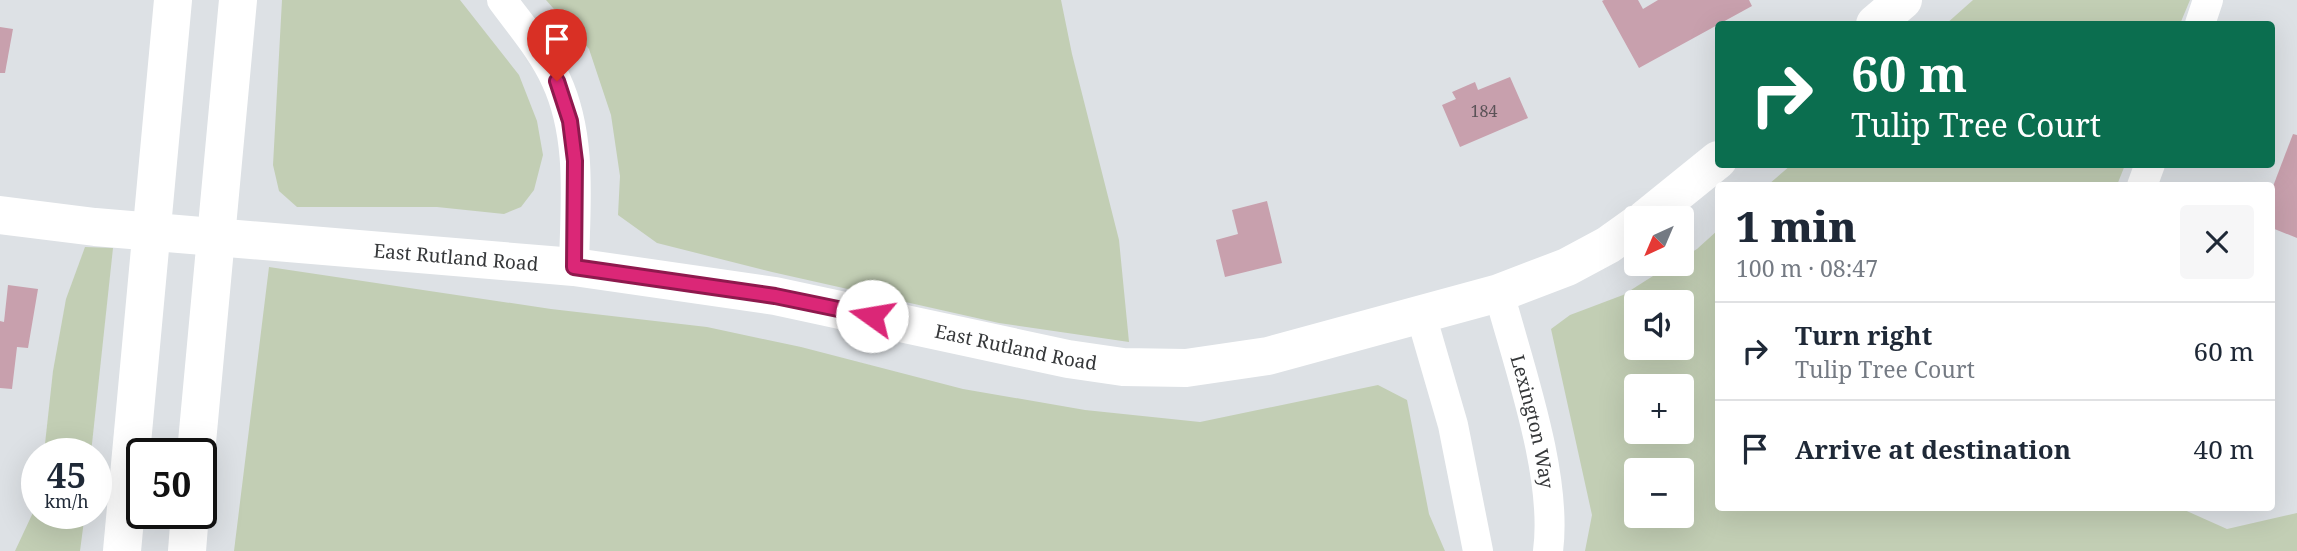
<!DOCTYPE html>
<html lang="en">
<head>
<meta charset="utf-8">
<style>
  body { margin:0; font-family:"Noto Serif",serif; background:#f6f6f7; color:#1f2937; height:100vh; display:flex; flex-direction:column; font-size:26px; white-space:nowrap }
  * { box-sizing:border-box; margin:0 }
  p { font-size:23px; color:#747a83 }
  .icon { flex:none; width:38px; height:38px; fill:none; stroke:currentColor; stroke-width:2; stroke-linecap:round; stroke-linejoin:round }
  .map { position:relative; flex:1; overflow:hidden }
  .side { position:absolute; left:1715px; top:182px; width:560px; height:329px; display:flex; flex-direction:column; background:#fff; border-radius:7px; box-shadow:0 7px 28px #0002 }
  .side>* { flex:none }
  .top-card { position:absolute; left:1715px; top:21px; width:560px; height:147px; border-radius:7px; box-shadow:0 7px 28px #0002; background:#0b6e4f; color:#fff; overflow:hidden }
  .needle { width:46px; rotate:224deg }
  .tools { position:absolute; left:1624px; top:206px; display:grid; gap:14px }
  .tools a { display:grid; place-items:center; width:70px; height:70px; border-radius:7px; background:#fff; box-shadow:0 7px 28px #0002; font-size:35px }
  .speed { position:absolute; left:21px; top:438px; display:flex; gap:14px; font-size:35px; font-weight:700; text-align:center }
  .speed>* { display:grid; place-content:center; width:91px; height:91px; border-radius:50%; background:#fff; box-shadow:0 7px 28px #0002; line-height:1 }
  .speed small { font-size:18px; font-weight:400 }
  .speed .limit { border:4px solid #111; border-radius:10px; background:#fff; color:#111 }
  .pin { position:absolute; display:grid; place-items:center; width:60px; height:60px; color:#fff; margin:-72px -30px; border-radius:50% 50% 50% 0; rotate:-45deg; box-shadow:0 0 7px #0007 }
  .pin .icon { rotate:45deg }
  .me { position:absolute; width:77px; margin:-38px; rotate:283deg; stroke-linejoin:round; filter:drop-shadow(0 0 5px #0008) }
  .turn { display:flex; align-items:center; gap:24px; height:147px; padding:0 21px; font-size:32px }
  .turn .icon { width:91px; height:91px; stroke-width:2.5 }
  .turn b { display:block; font-size:49px; line-height:60px }
  .round { display:grid; place-items:center; flex:none; width:74px; height:74px; border-radius:7px; background:#f6f6f7 }
  .head { display:flex; align-items:center; justify-content:space-between; height:119px; padding:0 21px }
  h1 { font-size:42px; font-weight:800; line-height:52px }
  ul { padding:0; list-style:none }
  li { display:flex; align-items:center; gap:21px; height:98px; padding:0 21px; border-top:2px solid #e0e1e3 }
  li div { flex:1 }
  li b { display:block; font-size:26px }
  li em { font-style:normal }
  .map>svg:first-child { display:block }
</style>
</head>
<body>
<div class="map">
<svg width="2297" height="551" viewBox="0 0 2297 551">
  <rect width="100%" height="100%" fill="#dde1e5"/>
  <!-- green -->
  <g fill="#c2ceb4" fill-rule="evenodd">
    <path d="M282,0H460L519,75L537,121L543,155L534,190L521,207L504,214L437,207H297L279,191L273,165Z"/>
    <path d="M546,0H1061L1072,54L1119,240L1129,342L999,323L772,272L657,243L618,215L620,176L611,115L589,49Z"/>
    <path d="M1973,0H2190L2180,24H1946Z"/>
    <path d="M1791,165V164L2125,165L2117,185H1768Z"/>
    <path d="M1718,230V508H2180L2227,529L2297,513V551H1585L1592,515L1551,329L1570,315L1623,295L1672,264H1682V258L1697,249ZM1636,303H1682V348H1636ZM1636,387H1682V432H1636ZM1636,471H1682V516H1636Z"/>
    <path d="M85,247L113,248L91,453H44L53,371L66,299Z"/>
    <path d="M269,267L551,309L707,327L801,347L963,389L1085,410L1200,422L1378,385L1407,400L1429,514L1445,551H234Z"/>
    <path d="M37,504V513H85L80,551H15Z"/>
  </g>
  <!-- building -->
  <g fill="#c8a0ad">
    <path d="M1604,0H1638L1643,9L1658,0H1749L1752,6L1639,68L1602,1Z"/>
    <path d="M0,27L13,29L5,73H0Z"/>
    <path d="M1510,77L1528,118L1460,147L1442,105L1456,99L1452,92L1475,82L1478,90Z"/>
    <path d="M2293,134L2297,135V238L2272,228V189Z"/>
    <path d="M1267,201L1282,263L1225,277L1216,240L1238,234L1232,210Z"/>
    <path d="M8,285L38,289L28,348L17,347L12,389L0,388V321L4,322Z"/>
  </g>
  <g fill="none" stroke-linecap="round" stroke-linejoin="round">
    <!-- street -->
    <g stroke="#fff" stroke-width="30">
      <path d="M502,0C521,26 543,51 556,80C583,138 575,206 574,267"/>
      <path d="M2200,24L2208,0"/>
      <path d="M2142,186L2150,164"/>
      <path id="s1" d="M1499,293C1519,367 1558,476 1548,551"/>
      <path d="M1421,315L1453,425L1478,551"/>
    </g>
    <!-- secondary -->
    <g stroke="#fff" stroke-width="38">
      <path d="M1875,24L1903,0"/>
      <path id="s2" d="M0,215L95,227L574,267L775,296L1068,359L1123,367L1186,368L1268,356L1499,293L1567,267L1608,245L1636,225"/>
      <path d="M1645,219L1718,160"/>
    </g>
    <!-- highway -->
    <g stroke="#fff" stroke-width="38">
      <path d="M196,453L238,0"/>
      <path d="M122,551L173,0"/>
      <path d="M187,551L190,513"/>
    </g>
  </g>
  <g fill="none" stroke-linecap="round" stroke-linejoin="round">
    <!-- route casing -->
    <g stroke="#8e194d" stroke-width="18">
      <path id="route" d="M557,81L570,121L575,161L574,267L775,296L872,316"/>
    </g>
    <!-- route -->
    <use href="#route" stroke="#db2777" stroke-width="12"/>
  </g>
  <g text-anchor="middle" dominant-baseline="central" stroke-width="5" stroke-linejoin="round" paint-order="stroke">
    <!-- number labels -->
    <g font-size="16" fill="#5a5257">
      <text x="1484" y="111">184</text>
    </g>
    <!-- street labels -->
    <g font-size="19" fill="#36383a" stroke="#fff">
      <text stroke="none"><textPath href="#s2" startOffset="458">East Rutland Road</textPath></text>
      <text stroke="none"><textPath href="#s2" startOffset="1026">East Rutland Road</textPath></text>
      <text stroke="none"><textPath href="#s1" startOffset="133">Lexington Way</textPath></text>
    </g>
  </g>
</svg>
<div class="tools">
<a><svg class="needle" viewBox="-14 -14 28 28"><path d="M0-13l5 13h-10z" fill="#e53935"/><path d="M0 13l5-13h-10z" fill="#747a83"/></svg></a>
<a><svg class="icon" aria-label="sound" viewBox="0 0 24 24"><path d="M4 9h4l5-4v14l-5-4H4zM17 9q2 3 0 6"/></svg></a>
<a>+</a>
<a>−</a>
</div>
<div class="speed"><div>45<small>km/h</small></div><div class="limit">50</div></div>
<div class="pin" style="left:557px;top:81px;background:#d93025"><svg class="icon" aria-label="arrive" viewBox="0 0 24 24"><path d="M6 21V4h12l-3 4 3 4H6"/></svg></div>
<svg class="me" style="left:872px;top:316px" viewBox="-20 -20 40 40"><circle r="19" fill="#fff"/><path d="M0-13L10 11 0 6-10 11z" fill="#db2777"/></svg>
<div class="top-card">
<div class="turn"><svg class="icon" aria-label="right" viewBox="0 0 24 24"><path d="M7 20v-9h11M14 6l5 5-5 5"/></svg><div><b>60 m</b>Tulip Tree Court</div></div>
</div>
<section class="side">
<div class="head"><div><h1>1 min</h1><p>100 m · 08:47</p></div><a class="round"><svg class="icon" aria-label="close" viewBox="0 0 24 24"><path d="M6 6l12 12M18 6L6 18"/></svg></a></div>
<ul>
<li><svg class="icon" aria-label="right" viewBox="0 0 24 24"><path d="M7 20v-9h11M14 6l5 5-5 5"/></svg><div><b>Turn right</b><p>Tulip Tree Court</p></div><em>60 m</em></li>
<li><svg class="icon" aria-label="arrive" viewBox="0 0 24 24"><path d="M6 21V4h12l-3 4 3 4H6"/></svg><div><b>Arrive at destination</b></div><em>40 m</em></li>
</ul>
</section>
</div>
</body>
</html>
